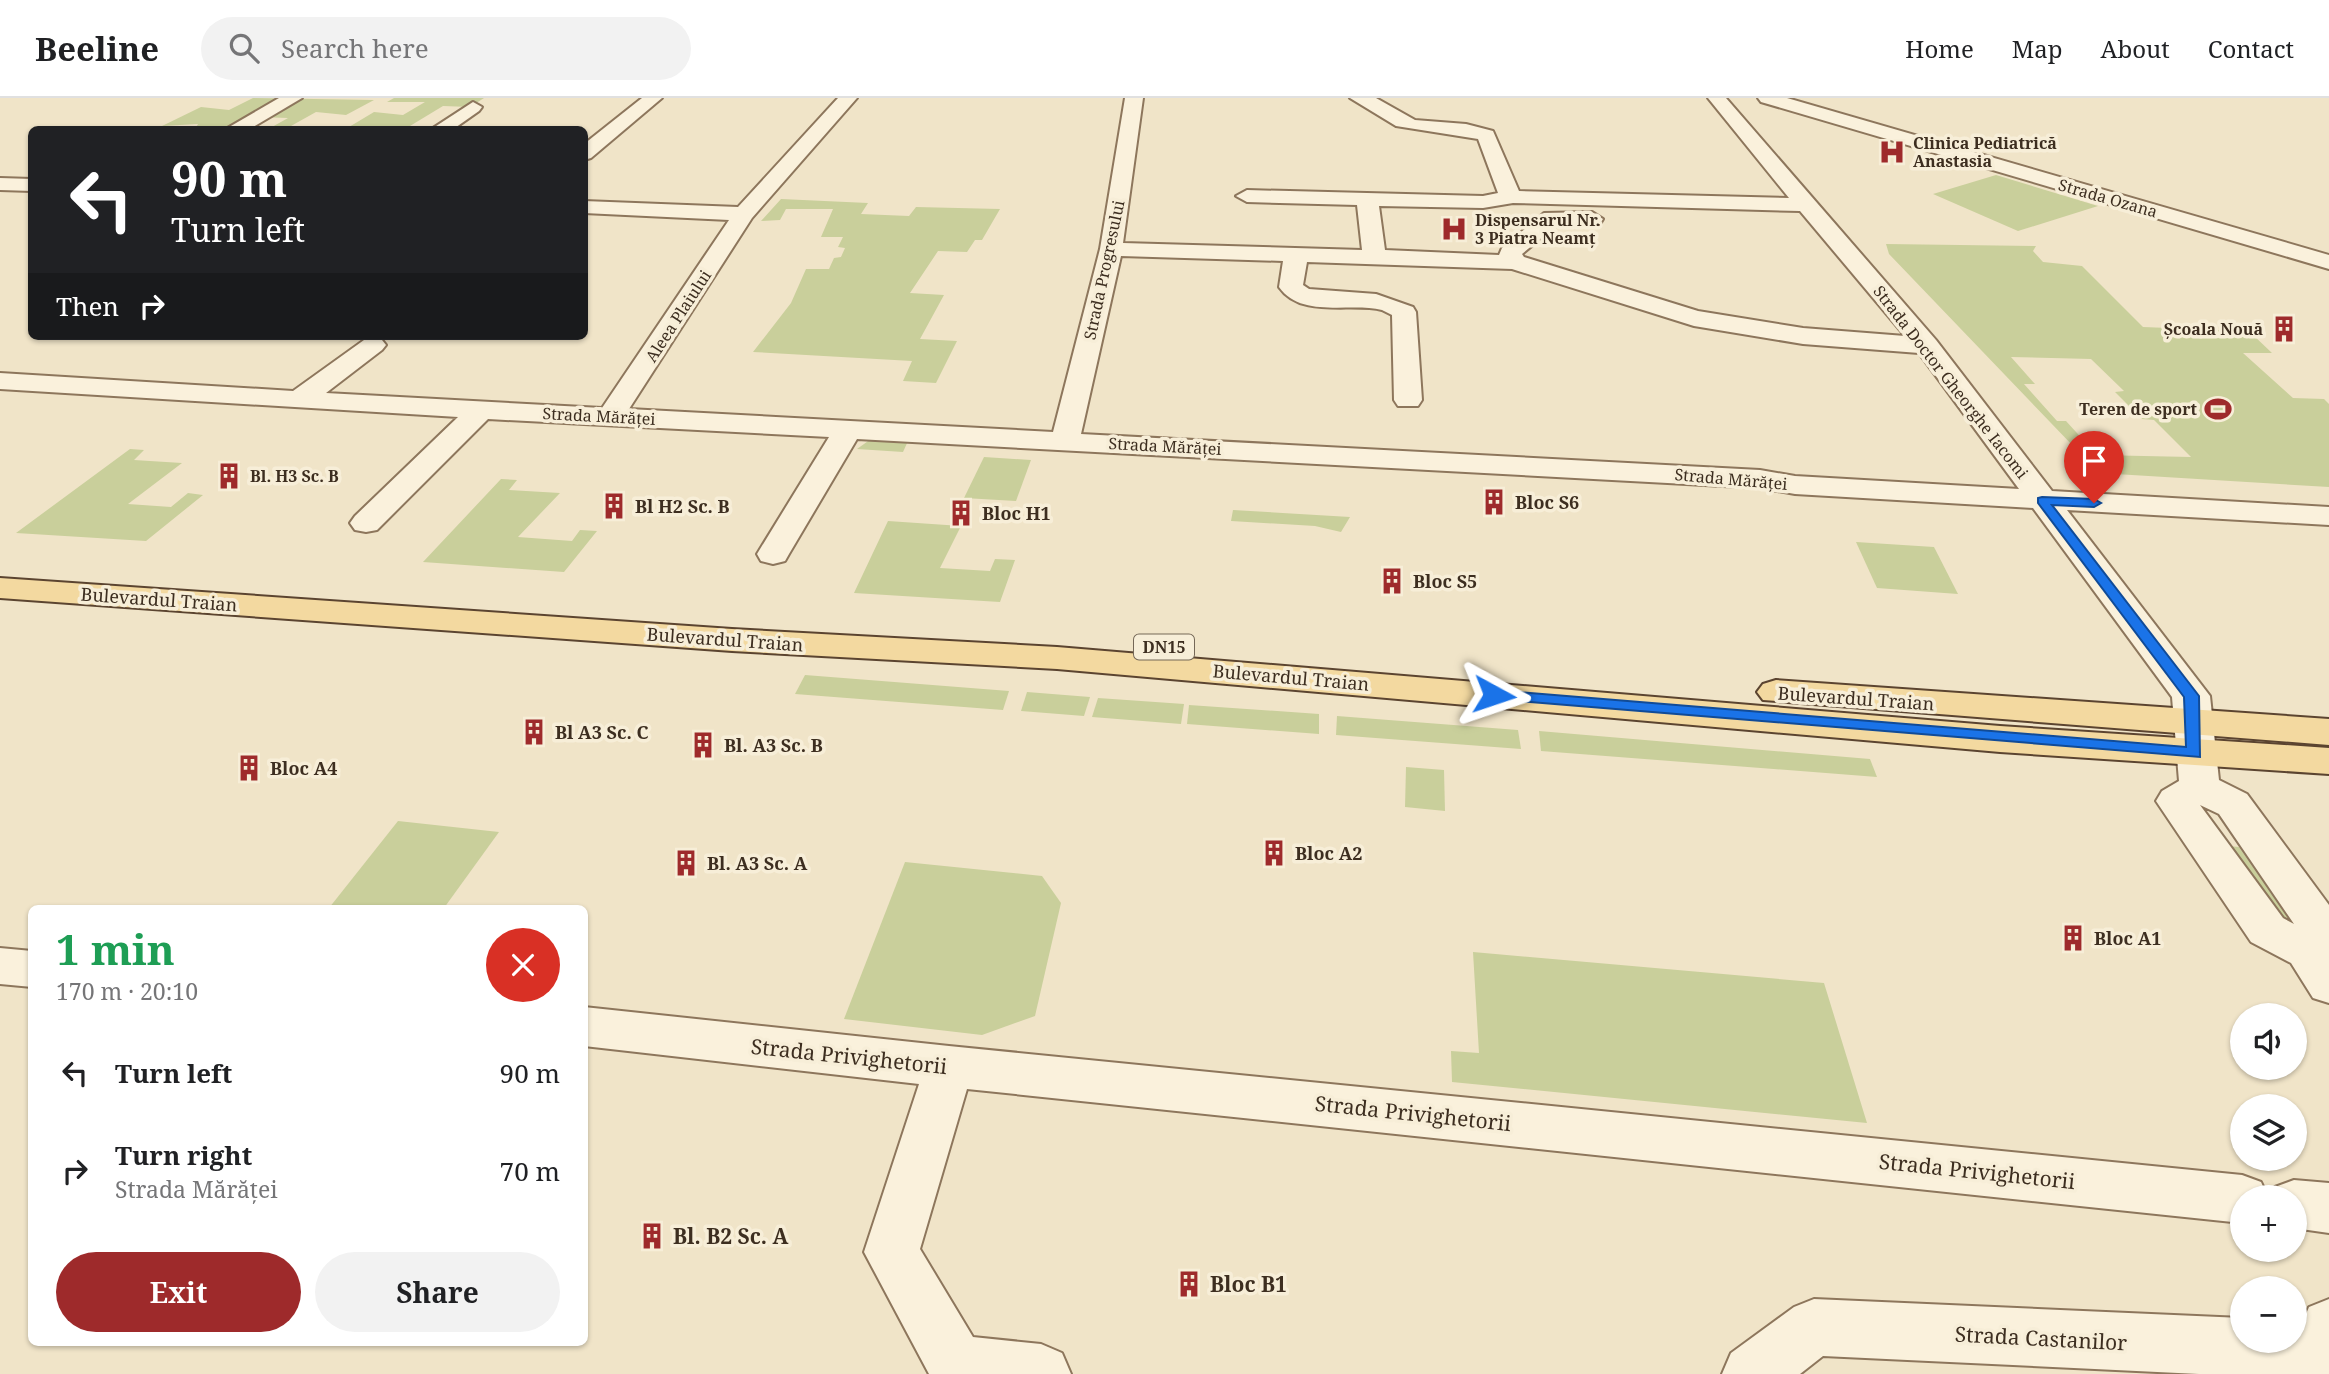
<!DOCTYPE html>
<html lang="en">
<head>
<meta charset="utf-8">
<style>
  body { margin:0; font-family:"Noto Serif",serif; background:#f2f2f2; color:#202124; height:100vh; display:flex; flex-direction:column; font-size:26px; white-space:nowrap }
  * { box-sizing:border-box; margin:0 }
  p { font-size:23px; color:#757577 }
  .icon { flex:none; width:38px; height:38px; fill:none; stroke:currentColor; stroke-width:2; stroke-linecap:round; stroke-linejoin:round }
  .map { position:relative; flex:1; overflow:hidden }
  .details { position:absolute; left:28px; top:807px; width:560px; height:441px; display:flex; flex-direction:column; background:#fff; border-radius:10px; box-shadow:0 2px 5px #0004 }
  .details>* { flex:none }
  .hud { position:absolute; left:28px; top:28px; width:560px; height:214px; border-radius:10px; box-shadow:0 2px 5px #0004; background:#202124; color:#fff; overflow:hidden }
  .fabs { position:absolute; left:2230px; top:905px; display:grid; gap:14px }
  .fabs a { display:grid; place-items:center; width:77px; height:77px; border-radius:50%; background:#fff; box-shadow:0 2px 5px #0004; font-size:35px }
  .pin { position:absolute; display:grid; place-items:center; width:60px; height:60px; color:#fff; margin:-72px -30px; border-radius:50% 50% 50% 0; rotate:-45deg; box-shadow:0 0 7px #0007 }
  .pin .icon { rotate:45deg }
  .me { position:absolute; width:77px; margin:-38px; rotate:95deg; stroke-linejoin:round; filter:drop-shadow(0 0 5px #0008) }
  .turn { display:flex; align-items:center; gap:24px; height:147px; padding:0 28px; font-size:32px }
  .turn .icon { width:91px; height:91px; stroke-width:2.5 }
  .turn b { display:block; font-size:49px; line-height:60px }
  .then { display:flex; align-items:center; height:66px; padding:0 28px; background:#0003; gap:14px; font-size:26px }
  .round { display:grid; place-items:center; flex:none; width:74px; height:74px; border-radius:37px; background:#f2f2f2 }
  .summary { display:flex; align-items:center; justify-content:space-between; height:119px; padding:0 28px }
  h1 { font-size:42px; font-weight:700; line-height:52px; color:#1e9e55 }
  .button { display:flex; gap:14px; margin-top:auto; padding:14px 28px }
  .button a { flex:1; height:80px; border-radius:42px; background:#9e2a2b; color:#fff; font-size:28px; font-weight:700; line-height:80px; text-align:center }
  .button a+a { background:#f2f2f2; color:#202124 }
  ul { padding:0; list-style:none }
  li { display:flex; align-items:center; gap:21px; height:98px; padding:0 28px }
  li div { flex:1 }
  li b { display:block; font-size:26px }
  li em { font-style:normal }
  header { display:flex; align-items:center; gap:42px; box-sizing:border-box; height:98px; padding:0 35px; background:#fff; border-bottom:2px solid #e0e0e0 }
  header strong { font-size:33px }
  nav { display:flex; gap:38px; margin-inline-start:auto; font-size:24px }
  .search { width:490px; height:63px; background:#f2f2f2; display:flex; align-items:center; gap:18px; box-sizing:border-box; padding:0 24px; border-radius:38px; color:#757577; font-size:26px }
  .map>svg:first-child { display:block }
</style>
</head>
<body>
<header>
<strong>Beeline</strong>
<div class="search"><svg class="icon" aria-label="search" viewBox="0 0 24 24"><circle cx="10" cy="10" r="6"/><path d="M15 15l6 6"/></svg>Search here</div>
<nav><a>Home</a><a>Map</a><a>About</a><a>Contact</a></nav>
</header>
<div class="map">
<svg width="2329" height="1276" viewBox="0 0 2329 1276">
  <rect width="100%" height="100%" fill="#f0e4c8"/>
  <!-- green -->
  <g fill="#c9cf9b" fill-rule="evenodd">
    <path d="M253,0L374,2L346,17L316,14L291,28H327L321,31H250L272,29L288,20L258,19L233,31H195L198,26L162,28L201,9L229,12Z"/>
    <path d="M394,0H484L470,9L443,8L405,31L344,32L374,14L403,17L425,4H387Z"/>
    <path d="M1996,77L2098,108L2018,133L1933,96Z"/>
    <path d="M781,101L868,105L861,116L909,118L916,109L1000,111L982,142H975L967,154L938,153L910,195L944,197L920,241L957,243L936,285L903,283L912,263L753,254L791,205L806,171H829L834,160L841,159L845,150L838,149L843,139H821L833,111H786L780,122L761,123Z"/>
    <path d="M1886,146L2036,148L2033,153L2043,164L2082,168L2143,229L2244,233L2251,235L2272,255H2243L2293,300L2324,301L2329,306V389L2099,375L1889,156ZM2011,259L2091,261L2124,293L2115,294L2142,321L2154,322L2191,359L2097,357L2066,323H2057L2024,286H2035Z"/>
    <path d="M871,341L908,343L903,354L857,351Z"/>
    <path d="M130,351L144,352L134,362L182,365L128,406L171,409L188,395L203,397L146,443L16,435Z"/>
    <path d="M984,359L1031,362L1016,403L964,400Z"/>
    <path d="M501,381L517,382L509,392L560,395L518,439L572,443L580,432L597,433L564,474L423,464Z"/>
    <path d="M1233,412L1350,419L1341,434L1315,428L1231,423Z"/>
    <path d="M888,423L961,428L940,470L990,473L995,461L1015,462L1000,504L854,495Z"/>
    <path d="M1856,444L1934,449L1958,496L1877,490Z"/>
    <path d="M805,577L1009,593L1003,612L795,596Z"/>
    <path d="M1027,594L1090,599L1084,618L1021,613Z"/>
    <path d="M1098,600L1184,606L1181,626L1092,619Z"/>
    <path d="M1189,607L1319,616V636L1187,626Z"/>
    <path d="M1337,618L1518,632L1521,651L1336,637Z"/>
    <path d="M1539,633L1870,661L1877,679L1541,653Z"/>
    <path d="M1406,669L1444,672L1445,713L1405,709Z"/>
    <path d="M398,723L499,734L444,810H329Z"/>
    <path d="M2228,748L2239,749L2295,830L2291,831Z"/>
    <path d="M905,764L1042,778L1061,805L1035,918L982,937L844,921Z"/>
    <path d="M1473,854L1824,885L1867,1025L1452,984L1451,953L1479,955Z"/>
  </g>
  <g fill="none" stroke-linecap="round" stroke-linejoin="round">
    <!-- minor casing -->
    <g stroke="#8d765c" stroke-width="4">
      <g id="minor">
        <path d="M279,0H302L248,32H224Z"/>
        <path d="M642,0H662L591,60L584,62V46Z"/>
        <path d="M838,0H857L752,120L629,311L1053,334L1100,151L1125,0H1143L1123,145L1362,152L1357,107L1247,104L1236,98L1247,92L1483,98L1498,95L1478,41L1396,28L1350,0H1376L1415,22L1466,26L1493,33L1519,93L1789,100L1708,0H1726L1936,242L2052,393L2329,409V427L2067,412L2210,598L2219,682L2247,696L2329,807V905L2313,900L2291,865L2251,844L2156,703L2162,693L2179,683L2172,599L2033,410L1795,396L1760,390L857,341L789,456L785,463L773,466L761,463L757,456L829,339L488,321L377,432L366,434L355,432L350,425L355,418L458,319L0,291V275L293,293L364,242H382L386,247L382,252L326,295L602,310L729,122L584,115V103L738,109ZM1513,105L1800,113L1905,238L1803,230L1698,213L1524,159L1522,156L1557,127L1600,126L1603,121L1592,114L1544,115L1502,150L1499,157L1385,152L1379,108L1483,110ZM1121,158L1283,163L1279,189C1301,221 1351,204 1382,212L1392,217L1394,302L1398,308H1418L1422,302L1416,214L1413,209L1376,196L1309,191L1303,187L1307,164L1512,171L1694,228L1803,246L1919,255L2019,391L1795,378L1760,372L1081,336ZM2200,707L2219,716L2294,826L2283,820Z"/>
        <path d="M1758,0H1787L2329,157V171L1761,4Z"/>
        <path d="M473,4L482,9L479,13L452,32H430Z"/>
        <path d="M0,80L32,81V93L0,92Z"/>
        <path d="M0,850L32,853V889L0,886Z"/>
        <path d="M584,909L949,948L2242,1077L2261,1084L2268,1099H2242V1125L967,991L920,1151L973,1239L1041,1246L1062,1255L1071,1276H929L864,1154L919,986L584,948Z"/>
        <path d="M2294,1082L2329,1085V1135L2294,1130V1099H2270L2275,1089Z"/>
        <path d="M1814,1201L2242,1220V1242H2294V1223H2303L2309,1209L2329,1201V1276H2199L1823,1258L1800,1276H1722L1731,1255L1794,1209Z"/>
      </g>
    </g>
    <!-- major casing -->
    <g stroke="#5b4430" stroke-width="4">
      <g id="major">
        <path d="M0,480L732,531L1057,549L2000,628L2329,650V676L2000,654L1057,571L732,553L0,500Z"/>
        <path d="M1776,582L2329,621V647L1763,602L1757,594L1763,586Z"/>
      </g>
    </g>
    <!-- minor -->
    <use href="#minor" fill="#faf1dc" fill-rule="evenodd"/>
    <!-- major -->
    <use href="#major" fill="#f3d9a0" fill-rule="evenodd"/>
  </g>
  <!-- route -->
  <path fill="#1a73e8" stroke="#114b97" stroke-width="2" d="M2042,399L2094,401L2101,405L2094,409L2052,407L2199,598L2200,659L1494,601L1486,597L1494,592L2186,649L2184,599L2038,405V400Z"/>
  <!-- icons -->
  <defs>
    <g id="hospital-bare" transform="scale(2.1)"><path d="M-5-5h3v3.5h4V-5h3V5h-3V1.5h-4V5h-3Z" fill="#9e2a2b" stroke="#f7eed8" stroke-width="2.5" paint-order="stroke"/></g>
    <g id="building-bare" transform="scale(2.1)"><path d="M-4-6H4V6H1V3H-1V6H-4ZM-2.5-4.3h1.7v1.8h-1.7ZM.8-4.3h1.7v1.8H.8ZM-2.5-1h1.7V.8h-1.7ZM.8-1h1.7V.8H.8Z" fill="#9e2a2b" stroke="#f7eed8" stroke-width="2.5" paint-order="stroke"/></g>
    <g id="stadium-bare" transform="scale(2.1)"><path d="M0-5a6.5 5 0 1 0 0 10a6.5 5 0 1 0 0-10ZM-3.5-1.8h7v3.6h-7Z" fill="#9e2a2b" stroke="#f7eed8" stroke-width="2.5" paint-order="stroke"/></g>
  </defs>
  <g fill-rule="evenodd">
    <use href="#hospital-bare" x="1892" y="54"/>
    <use href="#hospital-bare" x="1454" y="131"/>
    <use href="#building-bare" x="2284" y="231"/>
    <use href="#stadium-bare" x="2218" y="311"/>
    <use href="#building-bare" x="229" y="378"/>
    <use href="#building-bare" x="1494" y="404"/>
    <use href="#building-bare" x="614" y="408"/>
    <use href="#building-bare" x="961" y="415"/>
    <use href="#building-bare" x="1392" y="483"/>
    <use href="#building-bare" x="534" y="634"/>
    <use href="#building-bare" x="703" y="647"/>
    <use href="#building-bare" x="249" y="670"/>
    <use href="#building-bare" x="1274" y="755"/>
    <use href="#building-bare" x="686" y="765"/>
    <use href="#building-bare" x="2073" y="840"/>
    <use href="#building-bare" x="652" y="1138"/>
    <use href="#building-bare" x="1189" y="1186"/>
  </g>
  <g text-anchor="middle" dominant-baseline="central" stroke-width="7" stroke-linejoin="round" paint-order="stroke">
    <!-- far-poi labels -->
    <g font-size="16" font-weight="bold" fill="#3d2e20" stroke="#f7eed8" text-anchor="start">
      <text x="1913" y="45">Clinica Pediatrică<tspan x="1913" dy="18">Anastasia</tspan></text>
      <text x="1475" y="122">Dispensarul Nr.<tspan x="1475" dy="18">3 Piatra Neamț</tspan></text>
      <text x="2263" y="231" text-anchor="end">Școala Nouă</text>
      <text x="2197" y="311" text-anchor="end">Teren de sport</text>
      <text x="250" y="378">Bl. H3 Sc. B</text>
    </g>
    <!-- far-street labels -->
    <g font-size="16" fill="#3d2e20" stroke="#f7eed8">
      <text transform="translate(2108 100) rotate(16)">Strada Ozana</text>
      <text transform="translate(1104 172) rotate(-78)">Strada Progresului</text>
      <text transform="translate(678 218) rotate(-57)">Aleea Plaiului</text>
      <text transform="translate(1951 284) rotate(52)">Strada Doctor Gheorghe Iacomi</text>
      <text transform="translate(599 318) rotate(3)">Strada Mărăței</text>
      <text transform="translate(1165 348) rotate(3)">Strada Mărăței</text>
      <text transform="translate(1731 381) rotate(5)">Strada Mărăței</text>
    </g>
    <!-- shield labels -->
    <rect fill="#f7eed8" stroke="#756857" stroke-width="2" x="1134" y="536.5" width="60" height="25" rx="5"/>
    <g font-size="16" font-weight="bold" fill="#3d2e20">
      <text x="1164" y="549">DN15</text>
    </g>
    <!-- poi labels -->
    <g font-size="18" font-weight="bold" fill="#3d2e20" stroke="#f7eed8" text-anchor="start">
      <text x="1515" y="404">Bloc S6</text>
      <text x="635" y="408">Bl H2 Sc. B</text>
      <text x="982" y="415">Bloc H1</text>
      <text x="1413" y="483">Bloc S5</text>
      <text x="555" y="634">Bl A3 Sc. C</text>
      <text x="724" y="647">Bl. A3 Sc. B</text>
      <text x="270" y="670">Bloc A4</text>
      <text x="1295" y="755">Bloc A2</text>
      <text x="707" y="765">Bl. A3 Sc. A</text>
      <text x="2094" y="840">Bloc A1</text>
    </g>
    <!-- street labels -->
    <g font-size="18" fill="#3d2e20" stroke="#f7eed8">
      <text transform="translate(159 501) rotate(4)">Bulevardul Traian</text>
      <text transform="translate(725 541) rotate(4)">Bulevardul Traian</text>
      <text transform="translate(1291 579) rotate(5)">Bulevardul Traian</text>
      <text transform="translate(1856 600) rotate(4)">Bulevardul Traian</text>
    </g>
    <!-- near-street labels -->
    <g font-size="21" fill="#3d2e20" stroke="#f7eed8">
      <text transform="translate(849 958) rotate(6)">Strada Privighetorii</text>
      <text transform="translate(1413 1015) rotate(6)">Strada Privighetorii</text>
      <text transform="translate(1977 1073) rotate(6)">Strada Privighetorii</text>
      <text transform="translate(2041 1240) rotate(3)">Strada Castanilor</text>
    </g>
    <!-- near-poi labels -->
    <g font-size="21" font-weight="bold" fill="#3d2e20" stroke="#f7eed8" text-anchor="start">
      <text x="673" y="1138">Bl. B2 Sc. A</text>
      <text x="1210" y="1186">Bloc B1</text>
    </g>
  </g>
</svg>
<div class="fabs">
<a><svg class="icon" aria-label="sound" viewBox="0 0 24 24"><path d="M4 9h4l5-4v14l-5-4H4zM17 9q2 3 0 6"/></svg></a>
<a><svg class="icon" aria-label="layers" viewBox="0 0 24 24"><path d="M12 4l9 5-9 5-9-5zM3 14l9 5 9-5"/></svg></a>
<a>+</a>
<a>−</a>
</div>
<div class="pin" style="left:2094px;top:405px;background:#d93025"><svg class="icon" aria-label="arrive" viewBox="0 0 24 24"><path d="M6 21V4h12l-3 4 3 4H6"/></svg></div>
<svg class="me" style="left:1494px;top:597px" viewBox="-20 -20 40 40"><path d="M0-17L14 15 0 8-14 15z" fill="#1a73e8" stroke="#fff" stroke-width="4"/></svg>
<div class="hud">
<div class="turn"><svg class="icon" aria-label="left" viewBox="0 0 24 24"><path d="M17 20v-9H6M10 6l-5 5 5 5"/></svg><div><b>90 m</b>Turn left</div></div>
<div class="then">Then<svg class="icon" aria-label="right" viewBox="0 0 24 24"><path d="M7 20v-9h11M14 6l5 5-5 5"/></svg></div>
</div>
<section class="details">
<div class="summary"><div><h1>1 min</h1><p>170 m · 20:10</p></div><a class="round" style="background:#d93025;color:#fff"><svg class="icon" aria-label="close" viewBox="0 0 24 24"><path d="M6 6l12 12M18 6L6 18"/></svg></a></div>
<ul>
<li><svg class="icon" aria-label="left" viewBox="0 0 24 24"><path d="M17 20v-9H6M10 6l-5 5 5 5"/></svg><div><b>Turn left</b></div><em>90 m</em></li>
<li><svg class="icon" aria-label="right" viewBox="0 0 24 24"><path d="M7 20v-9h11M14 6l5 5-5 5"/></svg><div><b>Turn right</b><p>Strada Mărăței</p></div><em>70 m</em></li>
</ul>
<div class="button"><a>Exit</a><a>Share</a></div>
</section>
</div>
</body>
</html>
